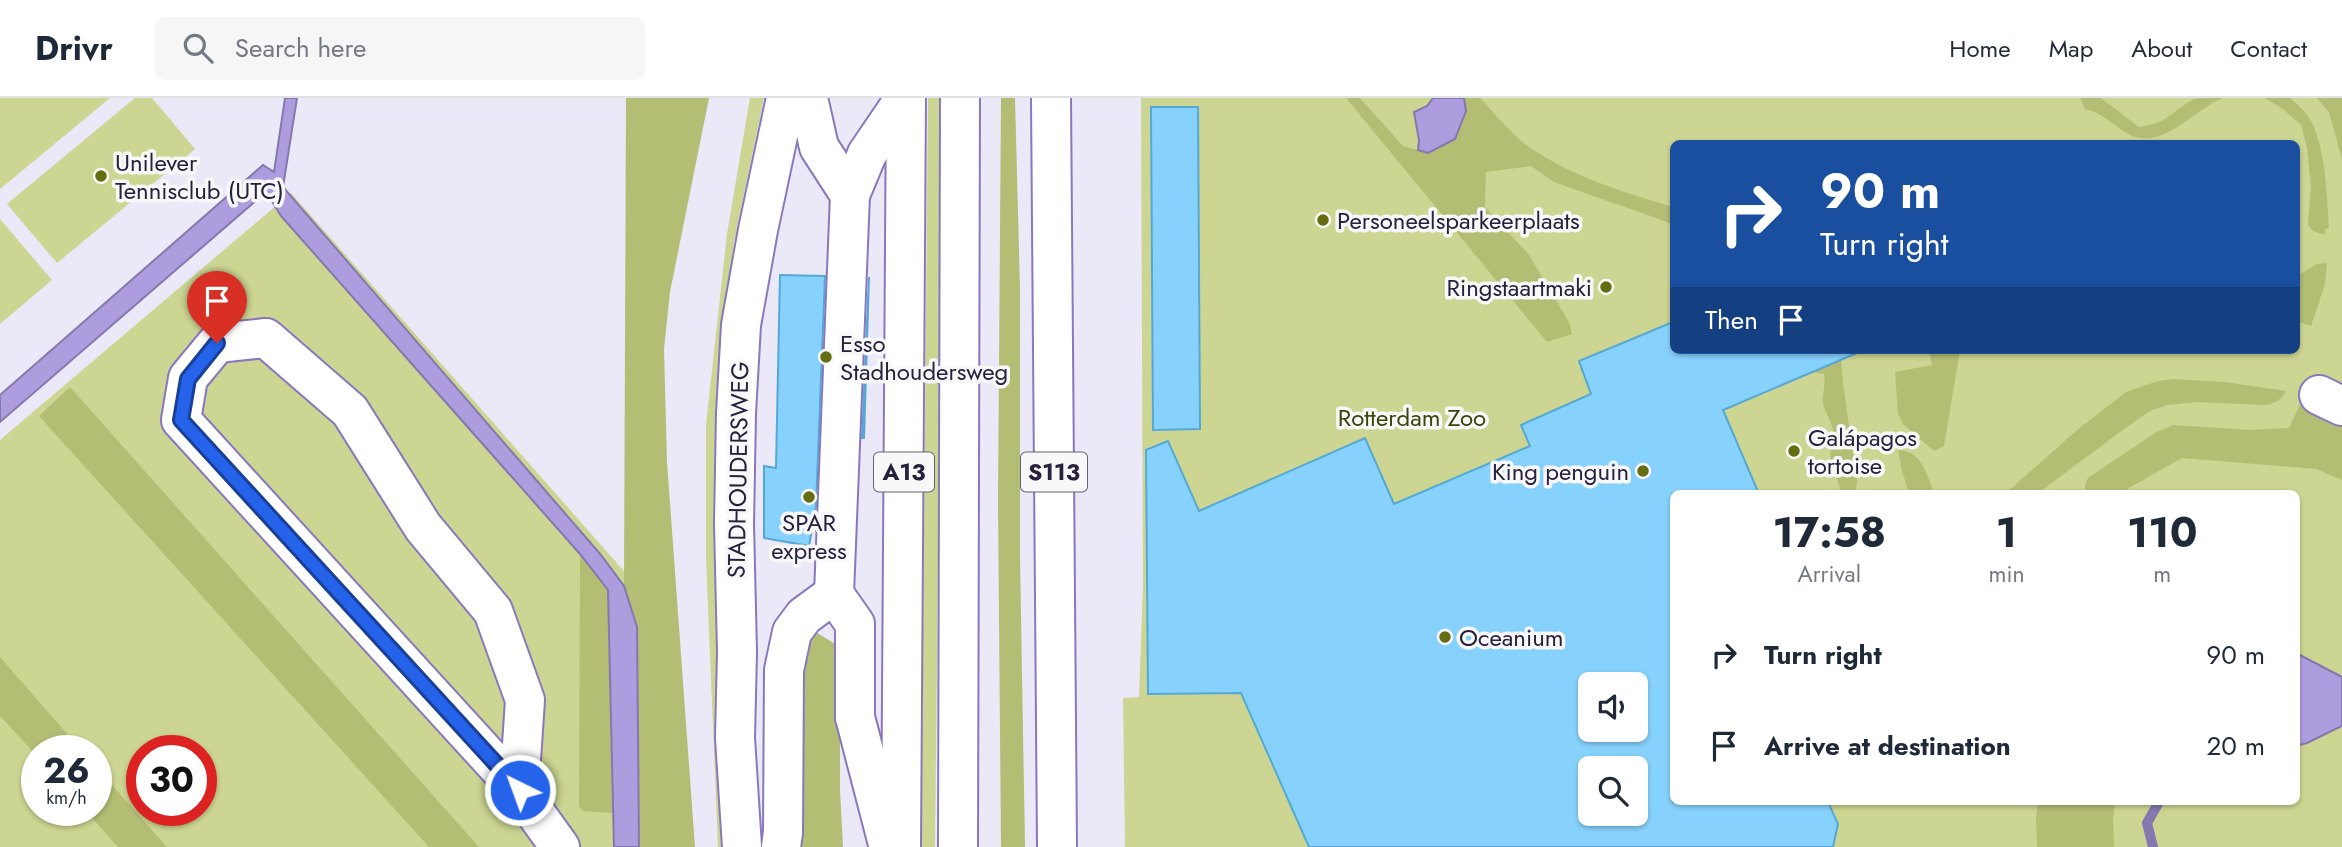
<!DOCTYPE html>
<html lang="en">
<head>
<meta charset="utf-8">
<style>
  body { margin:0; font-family:Jost,sans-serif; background:#f6f6f7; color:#1f2937; height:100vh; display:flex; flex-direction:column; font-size:26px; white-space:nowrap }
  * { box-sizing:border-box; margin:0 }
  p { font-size:23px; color:#747a83 }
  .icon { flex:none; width:38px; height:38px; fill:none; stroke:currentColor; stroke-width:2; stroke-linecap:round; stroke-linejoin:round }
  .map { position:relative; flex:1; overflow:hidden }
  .side { position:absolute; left:1670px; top:392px; width:630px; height:315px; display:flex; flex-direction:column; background:#fff; border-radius:10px; box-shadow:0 2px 5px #0004 }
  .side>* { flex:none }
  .banner { position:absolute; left:1670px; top:42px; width:630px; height:214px; border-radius:10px; box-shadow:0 2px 5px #0004; background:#1a4fa0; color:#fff; overflow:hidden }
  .tools { position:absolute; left:1578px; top:574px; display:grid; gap:14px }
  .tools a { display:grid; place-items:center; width:70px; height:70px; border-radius:10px; background:#fff; box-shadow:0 2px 5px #0004; font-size:35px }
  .speed { position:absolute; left:21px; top:637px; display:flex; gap:14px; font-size:35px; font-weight:700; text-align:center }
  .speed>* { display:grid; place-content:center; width:91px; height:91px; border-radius:50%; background:#fff; box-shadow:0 2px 5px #0004; line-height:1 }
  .speed small { font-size:18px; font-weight:400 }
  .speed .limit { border:10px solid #d22; background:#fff; color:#111 }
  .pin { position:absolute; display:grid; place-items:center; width:60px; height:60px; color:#fff; margin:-72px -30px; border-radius:50% 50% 50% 0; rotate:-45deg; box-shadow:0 0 7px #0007 }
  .pin .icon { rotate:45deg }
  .me { position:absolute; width:77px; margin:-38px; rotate:318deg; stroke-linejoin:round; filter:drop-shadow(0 0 5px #0008) }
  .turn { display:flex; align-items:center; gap:24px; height:147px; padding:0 35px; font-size:32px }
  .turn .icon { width:91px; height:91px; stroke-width:2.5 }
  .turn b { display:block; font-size:49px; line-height:60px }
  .then { display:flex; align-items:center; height:66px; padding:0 35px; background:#0003; gap:14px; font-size:26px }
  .eta { display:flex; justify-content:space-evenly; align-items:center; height:119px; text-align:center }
  .eta b { font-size:42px; font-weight:700; line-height:49px }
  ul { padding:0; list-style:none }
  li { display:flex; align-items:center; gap:21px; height:91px; padding:0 35px }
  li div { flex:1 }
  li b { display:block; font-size:26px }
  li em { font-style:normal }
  header { display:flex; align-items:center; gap:42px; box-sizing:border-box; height:98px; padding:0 35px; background:#fff; border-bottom:2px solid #e0e1e3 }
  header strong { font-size:33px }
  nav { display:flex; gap:38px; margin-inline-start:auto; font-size:24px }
  .search { width:490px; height:63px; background:#f6f6f7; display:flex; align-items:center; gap:18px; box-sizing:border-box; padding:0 24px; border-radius:10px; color:#747a83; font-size:26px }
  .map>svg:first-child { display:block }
</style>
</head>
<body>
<header>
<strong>Drivr</strong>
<div class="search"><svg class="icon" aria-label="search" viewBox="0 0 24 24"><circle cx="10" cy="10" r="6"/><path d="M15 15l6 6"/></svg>Search here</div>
<nav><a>Home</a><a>Map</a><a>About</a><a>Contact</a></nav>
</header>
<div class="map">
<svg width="2342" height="749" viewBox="0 0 2342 749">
  <rect width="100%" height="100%" fill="#ebe8f7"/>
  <!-- green -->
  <g fill="#ccd591" fill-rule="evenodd">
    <path d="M0,0H110L0,91Z"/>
    <path d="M135,0H152L195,51L57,165L7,106Z"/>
    <path d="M750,0H764L734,144L715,328L722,593L730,749H718L706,460V327L727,136Z"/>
    <path d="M928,0H943L935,749H921Z"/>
    <path d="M1141,0H2342V749H1125L1123,600L1139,599L1143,488ZM1673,46H2296V252H1673ZM1673,396H2296V704H1673ZM1591,586H1636V632H1591ZM1591,670H1636V716H1591Z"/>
    <path d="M291,95L630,480V749H0V342ZM37,653H96V712H37ZM142,653H201V712H142Z"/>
    <path d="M0,121L52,182L0,226Z"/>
  </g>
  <!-- forest -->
  <g fill="#b4bd74">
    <path d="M626,0H709L670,194L664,251L667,364L695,749H639L637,529L624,488Z"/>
    <path d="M1001,0H1015L1020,191V459L1025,749H1001L998,404Z"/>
    <path d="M1346,0H1360L1403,48L1428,55L1466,13L1464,0H1480C1495,16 1511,36 1529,49C1571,78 1625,95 1673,109V126L1554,84L1531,68L1486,74L1485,109L1529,157L1569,224L1572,236L1547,244Z"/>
    <path d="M2080,0H2101L2139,29C2167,26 2173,12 2194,1C2202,0 2214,0 2223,0C2194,11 2162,54 2128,36C2113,27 2103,15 2085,11Z"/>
    <path d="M2265,0H2290C2297,6 2304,12 2309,20C2326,47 2327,99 2329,130L2325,131V137L2313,133L2308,127L2311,89L2307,50L2301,27L2284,12Z"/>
    <path d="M2317,0H2342V61L2329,14Z"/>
    <path d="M2327,165L2325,186L2311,228L2296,223V192L2300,176L2317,166Z"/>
    <path d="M1840,252L1843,285L1857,384L1855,395H1841C1839,384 1834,375 1831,365C1829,354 1833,352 1827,341L1833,332C1831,323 1824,311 1823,305C1822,297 1826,287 1824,276L1813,274Z"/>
    <path d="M1929,252H1960L1944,348L1934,353L1903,326L1898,315L1895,274L1932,267Z"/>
    <path d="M2174,281L2224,284L2286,293C2281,302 2276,305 2265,307L2197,304L2167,307L2150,313L2131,326L2038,395H2006L2076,333L2126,294L2158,283Z"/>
    <path d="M70,289L479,749H429L39,318Z"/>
    <path d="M2303,300L2342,322V382L2316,371L2182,360L2120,395H2087C2084,389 2085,386 2088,380L2155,335L2173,327L2251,332L2289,330Z"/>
    <path d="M1898,352C1922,353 1927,377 1934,395H1909L1902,373Z"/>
    <path d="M580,456L608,492L613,715L582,713L579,708Z"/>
    <path d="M814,533L840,549V692L843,749H798L797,602L810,539Z"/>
    <path d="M0,559L82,653H37V658L0,618Z"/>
    <path d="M96,669L167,749H118L85,712H96Z"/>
    <path d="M2038,704H2115L2113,720L2114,749H2037L2036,720Z"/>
  </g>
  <!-- water -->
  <g fill="#ad9ddf" stroke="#8578ae" stroke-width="2">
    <path d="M285,0H297L283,89L601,457L624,488L637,529L639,749H614L608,492L580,456L281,118L266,94L0,324V297L263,67L274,74Z"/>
    <path d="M1433,0H1464L1466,13L1455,41L1428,55L1418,52L1419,42L1414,14L1427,8Z"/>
    <path d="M2296,555L2342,579V628L2307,645L2296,648Z"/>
  </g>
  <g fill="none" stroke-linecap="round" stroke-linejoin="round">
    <!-- stream -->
    <path stroke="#8578ae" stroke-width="10" d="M2153,749L2147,725L2159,704"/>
  </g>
  <!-- building -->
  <g fill="#87d2fd" stroke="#56a8d4" stroke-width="2" fill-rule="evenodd">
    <path d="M1151,9H1198L1200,331L1153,332Z"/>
    <path d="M780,177L825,178L816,408L809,448L764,440V368L776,370Z"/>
    <path d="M869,179L864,340H862Z"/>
    <path d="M1673,224V252H1864L1723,312L1759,396H1673V704H1828L1838,726L1833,749H1309L1241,595L1148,596L1146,352L1168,343L1199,413L1365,340L1394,406L1530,348L1521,327L1591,296L1579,263ZM1591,586H1636V632H1591ZM1591,670H1636V716H1591Z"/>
  </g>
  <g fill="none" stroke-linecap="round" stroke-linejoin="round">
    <!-- minor casing -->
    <g stroke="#8978bd" stroke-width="42">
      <g id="minor">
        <path d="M808,0L819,49L850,97"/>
        <path d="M2319,297L2342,308"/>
        <path d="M834,496L855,526V619"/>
        <path d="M519,692L525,602L493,513L423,429L350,313L266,240L217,245L188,280L181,322L519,692L560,749"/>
        <path d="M783,734L784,572L792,534L804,518L834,496L850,97L867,56"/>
      </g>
    </g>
    <!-- major casing -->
    <g stroke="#8978bd" stroke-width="42">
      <g id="major">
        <path d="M1051,0L1057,749"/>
        <path d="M742,749L735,640L737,554L734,426L736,315L741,227L758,132L786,0"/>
        <path d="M781,749L783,734"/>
        <path d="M958,749L960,0"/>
      </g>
    </g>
    <!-- highway casing -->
    <g stroke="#8978bd" stroke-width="42">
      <g id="highway">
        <path d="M867,56L905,0"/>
        <path d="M855,619L888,746"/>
        <path d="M901,749L906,0"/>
      </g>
    </g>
    <!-- minor -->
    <use href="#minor" stroke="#fff" stroke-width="38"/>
    <!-- major -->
    <use href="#major" stroke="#fff" stroke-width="38"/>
    <!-- highway -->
    <use href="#highway" stroke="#fff" stroke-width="38"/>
  </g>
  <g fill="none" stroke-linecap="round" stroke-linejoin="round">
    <!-- route casing -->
    <g stroke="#184099" stroke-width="18">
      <path id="route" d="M217,245L188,281L181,322L520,692"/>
    </g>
    <!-- route -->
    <use href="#route" stroke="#2563eb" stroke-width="12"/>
  </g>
  <!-- markers -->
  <g fill="#656d12" stroke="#f8f8f8" stroke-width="2.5">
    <circle cx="101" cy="78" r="7"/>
    <circle cx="1323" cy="122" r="7"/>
    <circle cx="1606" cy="189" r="7"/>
    <circle cx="826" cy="259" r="7"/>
    <circle cx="1794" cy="353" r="7"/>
    <circle cx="1643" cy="373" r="7"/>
    <circle cx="809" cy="399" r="7"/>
    <circle cx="1445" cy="539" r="7"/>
  </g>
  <g text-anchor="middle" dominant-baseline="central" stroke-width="7" stroke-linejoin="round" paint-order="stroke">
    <!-- shield labels -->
    <g fill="#f8f8f8" stroke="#666275" stroke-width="2">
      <rect x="874" y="354.5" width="60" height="39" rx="5"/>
      <rect x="1021" y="354.5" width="66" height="39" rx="5"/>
    </g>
    <g font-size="23" font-weight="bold" fill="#28213d">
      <text x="904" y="374">A13</text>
      <text x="1054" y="374">S113</text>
    </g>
    <!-- poi labels -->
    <g font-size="24" fill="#28213d" stroke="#f8f8f8" text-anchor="start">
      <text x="115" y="64">Unilever<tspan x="115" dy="28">Tennisclub (UTC)</tspan></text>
      <text x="1337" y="122">Personeelsparkeerplaats</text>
      <text x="1592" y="189" text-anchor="end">Ringstaartmaki</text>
      <text x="840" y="245">Esso<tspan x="840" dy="28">Stadhoudersweg</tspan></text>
      <text x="1808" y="339">Galápagos<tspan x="1808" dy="28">tortoise</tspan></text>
      <text x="1629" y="373" text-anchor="end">King penguin</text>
      <text x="809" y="424" text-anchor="middle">SPAR<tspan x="809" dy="28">express</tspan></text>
      <text x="1459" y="539">Oceanium</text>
    </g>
    <!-- park labels -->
    <g font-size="24" fill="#3e430a" stroke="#f8f8f8">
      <text x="1412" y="319">Rotterdam Zoo</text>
    </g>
    <!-- street labels -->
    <g font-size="24" fill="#28213d" stroke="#f8f8f8">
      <text transform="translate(738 372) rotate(-89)">STADHOUDERSWEG</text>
    </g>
  </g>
</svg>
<div class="tools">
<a><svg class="icon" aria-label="sound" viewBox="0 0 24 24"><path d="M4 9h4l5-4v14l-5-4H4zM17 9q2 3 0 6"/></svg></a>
<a><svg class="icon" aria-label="search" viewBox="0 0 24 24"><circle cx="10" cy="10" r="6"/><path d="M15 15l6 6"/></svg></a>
</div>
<div class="speed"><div>26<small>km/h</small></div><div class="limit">30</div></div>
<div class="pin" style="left:217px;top:245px;background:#d93025"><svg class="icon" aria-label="arrive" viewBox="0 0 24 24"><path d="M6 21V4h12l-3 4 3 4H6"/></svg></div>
<svg class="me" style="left:520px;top:692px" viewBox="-20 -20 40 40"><circle r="17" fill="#2563eb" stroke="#fff" stroke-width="3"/><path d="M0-11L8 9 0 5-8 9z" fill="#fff"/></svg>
<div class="banner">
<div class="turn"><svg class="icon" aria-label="right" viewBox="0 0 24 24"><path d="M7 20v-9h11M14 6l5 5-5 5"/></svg><div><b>90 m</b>Turn right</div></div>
<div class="then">Then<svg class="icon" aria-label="arrive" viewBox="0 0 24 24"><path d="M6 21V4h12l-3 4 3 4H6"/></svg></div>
</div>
<section class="side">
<div class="eta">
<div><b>17:58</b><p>Arrival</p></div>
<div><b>1</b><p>min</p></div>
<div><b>110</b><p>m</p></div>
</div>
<ul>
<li><svg class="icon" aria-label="right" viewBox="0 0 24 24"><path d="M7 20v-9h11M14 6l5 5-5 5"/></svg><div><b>Turn right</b></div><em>90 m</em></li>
<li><svg class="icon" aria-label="arrive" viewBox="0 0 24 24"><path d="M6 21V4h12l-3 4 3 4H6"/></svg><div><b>Arrive at destination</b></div><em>20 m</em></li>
</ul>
</section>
</div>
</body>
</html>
